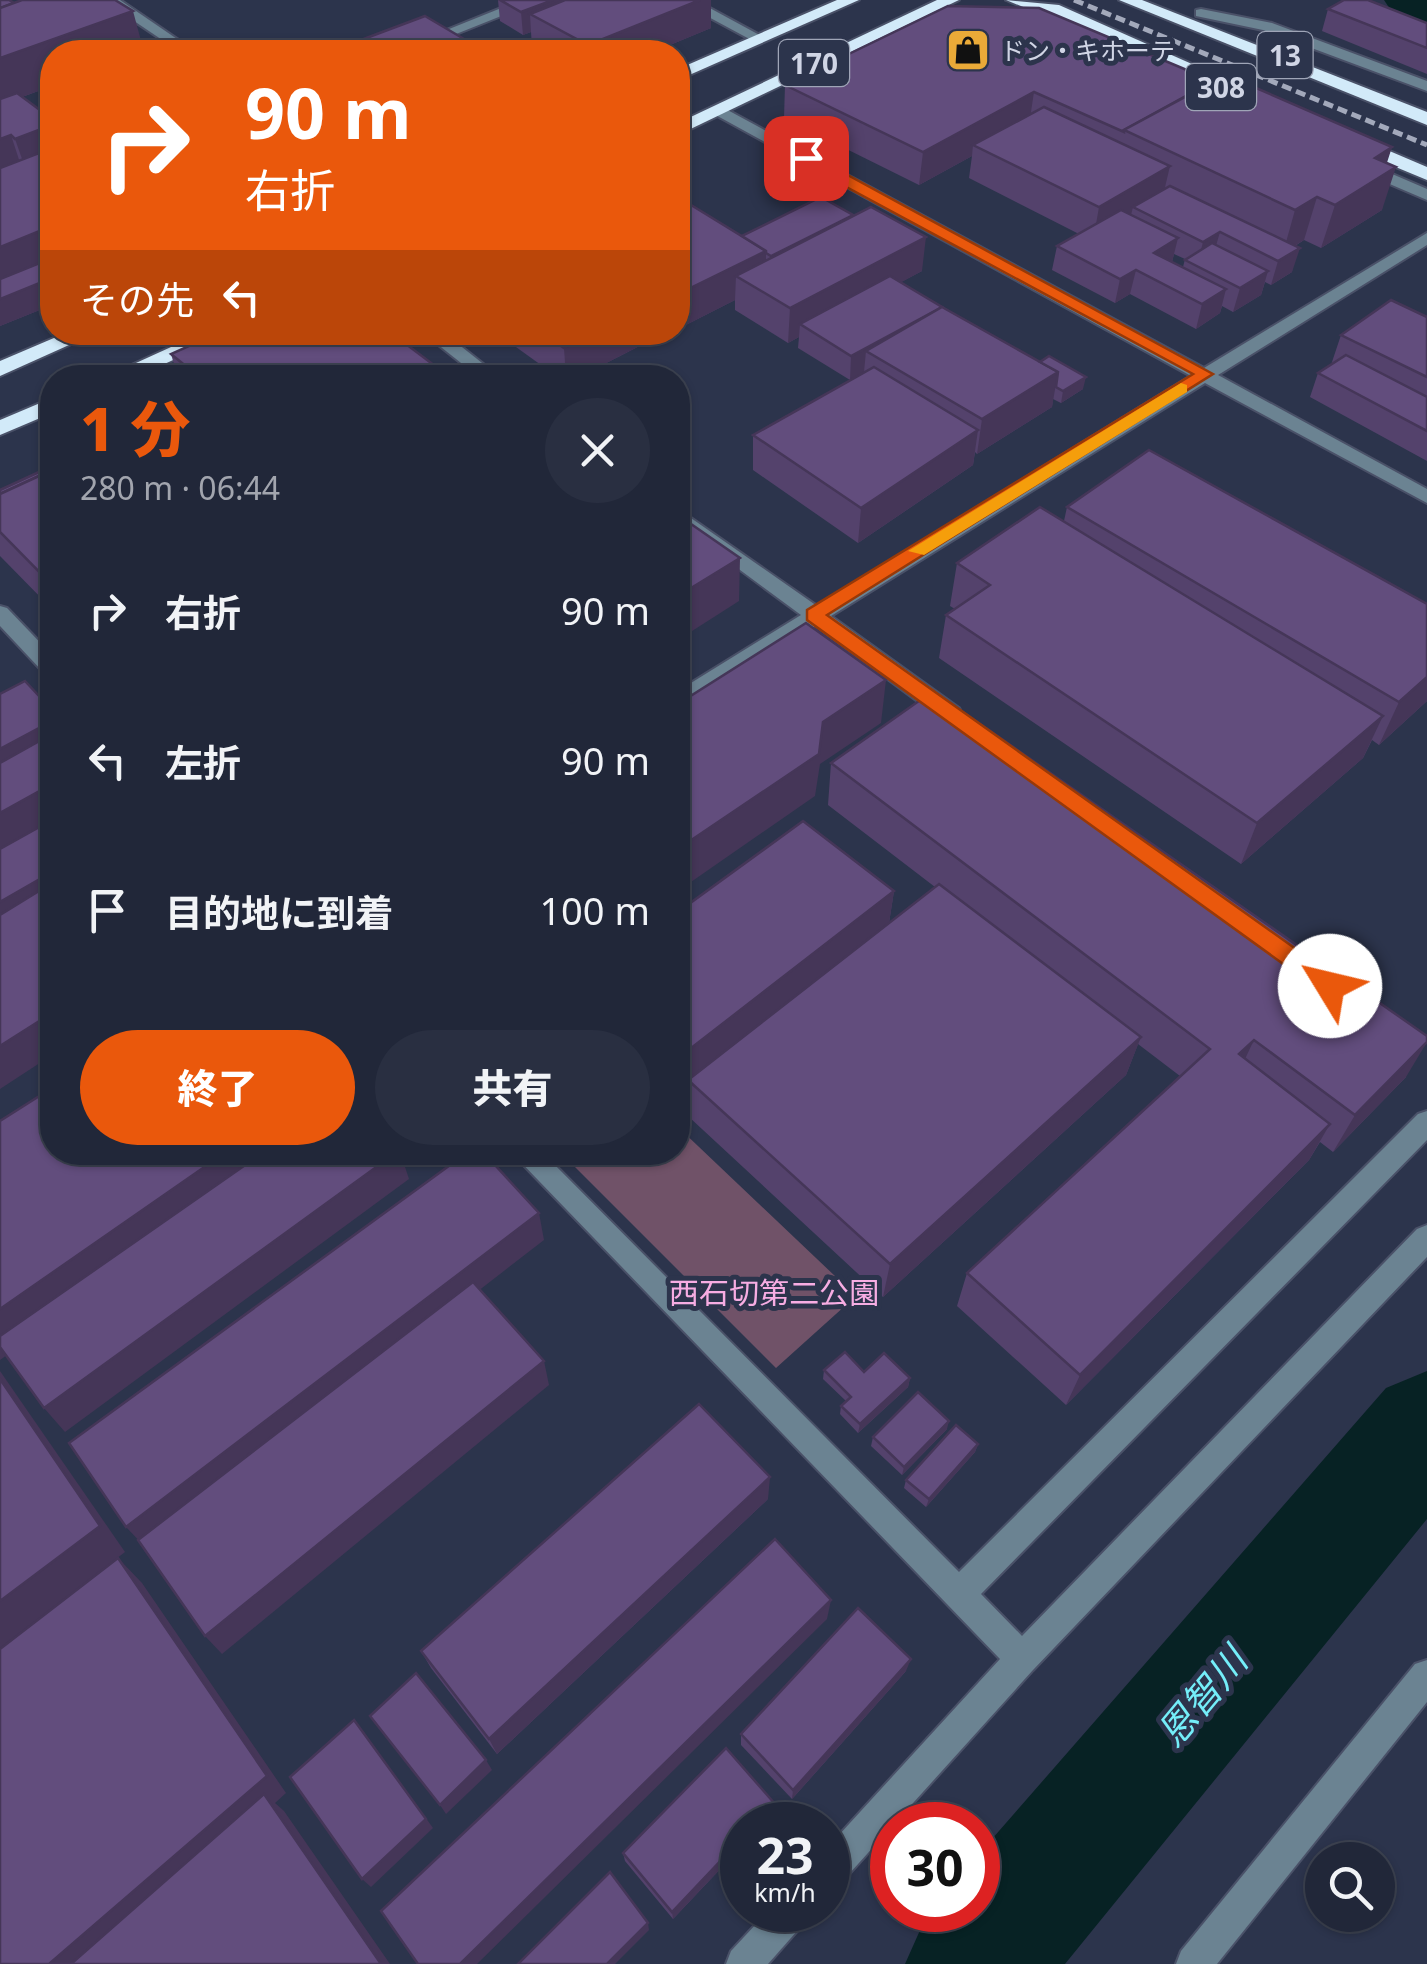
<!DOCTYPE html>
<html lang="ja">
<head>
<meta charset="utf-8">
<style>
  body { margin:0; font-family:"Noto Sans","Noto Sans JP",sans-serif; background:#292f41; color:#f1f3f6; height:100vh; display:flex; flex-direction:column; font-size:38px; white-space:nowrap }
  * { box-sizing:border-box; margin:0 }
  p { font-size:32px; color:#a2a5ae }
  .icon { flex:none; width:55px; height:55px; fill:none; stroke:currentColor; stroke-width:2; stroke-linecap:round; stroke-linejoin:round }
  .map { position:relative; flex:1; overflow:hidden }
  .side { position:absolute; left:40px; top:365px; width:650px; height:800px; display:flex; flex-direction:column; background:#212739; border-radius:40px; box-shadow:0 2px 8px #0004,0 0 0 2px #3e4453 }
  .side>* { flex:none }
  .banner { position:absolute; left:40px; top:40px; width:650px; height:305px; border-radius:40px; box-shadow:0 2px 8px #0004,0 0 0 2px #3e4453; background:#ea580c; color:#fff; overflow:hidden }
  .controls { position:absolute; left:1305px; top:1842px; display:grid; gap:20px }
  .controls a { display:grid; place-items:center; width:90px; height:90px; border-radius:50%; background:#212739; box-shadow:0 2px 8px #0004,0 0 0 2px #3e4453; font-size:50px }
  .speed { position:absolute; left:720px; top:1802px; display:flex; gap:20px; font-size:50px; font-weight:700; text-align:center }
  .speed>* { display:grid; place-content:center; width:130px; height:130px; border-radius:50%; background:#212739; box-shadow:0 2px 8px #0004,0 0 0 2px #3e4453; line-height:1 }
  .speed small { font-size:25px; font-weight:400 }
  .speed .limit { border:15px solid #d22; background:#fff; color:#111 }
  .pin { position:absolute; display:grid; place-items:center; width:85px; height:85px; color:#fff; margin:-42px; border-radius:20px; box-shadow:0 5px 15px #0006 }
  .me { position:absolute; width:110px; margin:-55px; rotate:306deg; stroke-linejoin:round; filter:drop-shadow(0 0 8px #0008) }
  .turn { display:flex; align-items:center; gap:35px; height:210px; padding:0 40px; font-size:45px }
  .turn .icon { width:130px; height:130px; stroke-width:2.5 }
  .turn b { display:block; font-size:70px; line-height:85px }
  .then { display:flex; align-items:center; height:95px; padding:0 40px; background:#0003; gap:20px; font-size:38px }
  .round { display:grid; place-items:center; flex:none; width:105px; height:105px; border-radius:52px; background:#292f41 }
  .summary { display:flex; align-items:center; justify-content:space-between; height:170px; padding:0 40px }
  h1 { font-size:60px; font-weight:800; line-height:75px; color:#ea580c }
  .primary-button { display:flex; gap:20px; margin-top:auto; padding:20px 40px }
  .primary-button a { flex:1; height:115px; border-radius:60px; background:#ea580c; color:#fff; font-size:40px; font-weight:800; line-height:115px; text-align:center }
  .primary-button a+a { background:#292f41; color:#f1f3f6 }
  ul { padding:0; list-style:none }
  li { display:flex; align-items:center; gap:30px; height:150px; padding:0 40px }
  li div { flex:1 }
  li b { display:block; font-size:38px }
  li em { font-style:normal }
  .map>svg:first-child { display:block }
</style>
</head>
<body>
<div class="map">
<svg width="1427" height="1964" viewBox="0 0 1427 1964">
  <rect width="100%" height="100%" fill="#2c344c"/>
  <!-- green -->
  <path fill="#705268" d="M678,1127L856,1296L776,1368L561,1153L678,1152Z"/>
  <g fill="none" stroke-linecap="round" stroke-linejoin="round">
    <!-- river -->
    <g fill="#072224" fill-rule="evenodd">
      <path d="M1384,0H1427V24L1392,12Z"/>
      <path d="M1427,1371V1519L1065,1964H905L929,1910H978V1855L1386,1388Z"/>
    </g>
    <!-- minor casing -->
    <g stroke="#4a5168" stroke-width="4">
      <g id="minor">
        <path d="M103,0H120L196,52H180Z"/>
        <path d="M521,0H541L411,52H392Z"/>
        <path d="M677,0H695L767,39L755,42Z"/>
        <path d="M1201,9L1272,23L1427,81V91L1263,30L1196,16V10Z"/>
        <path d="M712,107H722L1204,368L1427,233V245L1218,375L1427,489V503L1205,383L831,616L959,708L962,714L959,720H943L816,626L678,709V691L801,615L678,524V509L817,606L1191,376L712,113Z"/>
        <path d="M1357,164H1369L1427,189V200L1357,170Z"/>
        <path d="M422,332H443L501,378H480Z"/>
        <path d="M0,606L7,608L52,655V675L44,673L0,626Z"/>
        <path d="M1427,1111V1140L981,1594L1022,1636L1417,1229L1427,1225V1257L1033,1670L840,1884L828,1889V1847L1000,1659L511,1152H542L959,1572L1418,1114Z"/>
        <path d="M1427,1660V1702L1217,1964H1176L1181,1951L1415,1664Z"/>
        <path d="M769,1910H811L805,1922L768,1964H726L731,1951Z"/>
      </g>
    </g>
    <!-- highway casing -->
    <g stroke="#4a5168" stroke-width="4">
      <g id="highway">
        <path d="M837,0H859L678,80V69Z"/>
        <path d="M937,0H959L678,135V123Z"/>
        <path d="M1006,0L1059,5L1264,96L1249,100Z"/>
        <path d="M1119,0H1142L1427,112V125Z"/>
        <path d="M1345,138H1359L1427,167V180L1345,146Z"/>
        <path d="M68,332H98L0,376V361Z"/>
        <path d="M204,332H234L134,378H103Z"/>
        <path d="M52,398V413L0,435V420Z"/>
      </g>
    </g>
    <!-- minor -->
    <use href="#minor" fill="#6b8392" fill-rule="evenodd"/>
    <!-- highway -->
    <use href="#highway" fill="#d2eaf9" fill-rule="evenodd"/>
    <!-- rail -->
    <path stroke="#a3a9bb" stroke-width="5" stroke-dasharray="10 5" stroke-linecap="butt" d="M1074,0L1427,145"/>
  </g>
  <!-- wall -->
  <g fill="#54426c" fill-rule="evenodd">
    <path d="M498,0H711V28L653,52H543L532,47L531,32L523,35L500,21Z"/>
    <path d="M14,3L144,52H52V86L22,97L51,118L50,115L52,114V305L0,326Z"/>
    <path d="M948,6L1387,163L1382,210L1321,248L1304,240L1295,246L1292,272L1271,285L1265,282L1261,295L1233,312L1222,306L1220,313L1196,329L1130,294L1115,303L1052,270L1057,246L1079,234L969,178L972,156L919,185L784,118L785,85ZM1174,254L1185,259L1183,267L1172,262Z"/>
    <path d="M1328,9L1427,23V74L1322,31Z"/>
    <path d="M678,197L742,236L852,217L922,271L901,282L1083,389L1061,403L1053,399L1052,407L977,454L975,452L973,465L858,543L753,470V435L850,380L798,348L799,337L788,343L735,310V300L678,329Z"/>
    <path d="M1427,317V461L1310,397L1318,373L1331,365L1341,335Z"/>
    <path d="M495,332H663V334L577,378H559Z"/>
    <path d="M171,354L451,378H178Z"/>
    <path d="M52,466V609L0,556V490Z"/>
    <path d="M1067,507L1427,604V701L1379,745L1372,740L1363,758L1241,864L939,658L946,615L955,609L950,606L957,563L1064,521Z"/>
    <path d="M831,763L1406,1077L1333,1152L1320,1142L1309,1160L1066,1405L957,1306L967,1273L1180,1076L1138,1044L1126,1075L883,1297L689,1117L688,1081L678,1073V912L894,891L889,923L935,887L828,805Z"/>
    <path d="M824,1370L864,1372L910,1378L908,1387L858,1433L840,1414L841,1406L846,1401L823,1379Z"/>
    <path d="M947,1429L902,1475L871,1446L873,1437Z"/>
    <path d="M978,1444L975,1452L926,1507L904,1488L906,1480Z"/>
    <path d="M768,1499L497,1754L431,1668L421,1651Z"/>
    <path d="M906,1671L792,1799L741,1745V1734Z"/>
    <path d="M775,1804L773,1813L742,1825V1846L673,1919L625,1861L623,1853Z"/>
  </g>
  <!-- shaded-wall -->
  <g fill="#453658">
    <path d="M553,0H613L530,14L531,32L523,35L521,12Z"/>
    <path d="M700,0H711V28L653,52H589L588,45Z"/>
    <path d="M133,11L144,52H52V86L0,105V58Z"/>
    <path d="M1034,92L1029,125L973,145L972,156L919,185L923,152Z"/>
    <path d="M52,125V163L27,173L15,139Z"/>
    <path d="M11,135L22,169L0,184V139Z"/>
    <path d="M1392,147L1383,175L1396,167L1382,210L1321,248L1335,205L1375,158Z"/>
    <path d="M1170,166L1162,200L1133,207L1130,219L1093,241L1099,207Z"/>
    <path d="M1317,197L1304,240L1283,253L1295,210Z"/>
    <path d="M52,226V275L0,297V247Z"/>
    <path d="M1220,232L1213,256L1197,266L1203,242Z"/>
    <path d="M926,237L922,271L811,331L800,324L799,337L788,343L790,308Z"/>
    <path d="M1178,238L1172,262L1154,253Z"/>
    <path d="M1300,248L1292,272L1271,285L1278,261Z"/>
    <path d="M766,251V285L736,276L735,300L678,329V294Z"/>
    <path d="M1136,270L1130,294L1115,303L1120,279Z"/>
    <path d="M1268,271L1261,295L1233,312L1240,288Z"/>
    <path d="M52,278V305L0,326V299Z"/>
    <path d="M1226,289L1220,313L1196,329L1202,304Z"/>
    <path d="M942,307L866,351L864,372L850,380L851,356Z"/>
    <path d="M596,332H663V334L577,378H566L564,348Z"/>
    <path d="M1058,372L1052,407L977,454L982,419Z"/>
    <path d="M1086,377L1083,389L1061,403L1063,391Z"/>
    <path d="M978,430L973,465L858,543L861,508Z"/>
    <path d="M740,558L739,601L678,640V596Z"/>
    <path d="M1427,677V701L1379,745L1399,702Z"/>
    <path d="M886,680L881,723L820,764L815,796L678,891V849L823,722Z"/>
    <path d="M1383,716L1363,758L1241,864L1257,823Z"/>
    <path d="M52,721V763L0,792V749Z"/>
    <path d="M52,784V826L0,856V813Z"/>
    <path d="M52,872V914L0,945V902Z"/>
    <path d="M894,891L889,923L687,1082L686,1052Z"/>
    <path d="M52,1013V1055L0,1089V1046Z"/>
    <path d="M1141,1037L1126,1075L883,1297L890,1264Z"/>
    <path d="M1254,1040L1236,1078L1239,1054Z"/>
    <path d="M1427,1042L1406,1077L1333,1152L1355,1115Z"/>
    <path d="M1330,1124L1309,1160L1066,1405L1080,1375Z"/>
    <path d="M226,1152H295L0,1360V1309Z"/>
    <path d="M397,1152H400L409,1179L65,1432L44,1408Z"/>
    <path d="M539,1213L544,1240L146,1548L126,1527Z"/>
    <path d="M544,1361L549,1385L222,1654L205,1636Z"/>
    <path d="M0,1371L125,1552L0,1648Z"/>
    <path d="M910,1378L908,1387L858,1433L860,1424Z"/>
    <path d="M949,1421L947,1429L902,1475L904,1467Z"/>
    <path d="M978,1444L975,1452L926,1507L929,1499Z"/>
    <path d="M770,1477L768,1499L497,1754L489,1739Z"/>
    <path d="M118,1558L142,1583L286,1793L275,1803L284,1811L390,1964H49Z"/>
    <path d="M831,1600L827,1619L477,1964H460Z"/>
    <path d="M911,1659L906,1671L792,1799L793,1790Z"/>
    <path d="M363,1731L433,1828L371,1887L362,1879Z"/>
    <path d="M486,1760L492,1770L446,1814L440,1805Z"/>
    <path d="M775,1804L773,1813L762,1825H755Z"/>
    <path d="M742,1838V1846L673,1919L672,1912Z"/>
    <path d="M648,1923L649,1930L615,1964H607Z"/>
  </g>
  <!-- building -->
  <g fill="#624d7d" stroke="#453658" stroke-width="2.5">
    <path d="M0,0H9L14,3L0,8Z"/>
    <path d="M22,0H115L133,11L0,58V8Z"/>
    <path d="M500,0H553L521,12Z"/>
    <path d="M565,0H700L588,45L530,14Z"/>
    <path d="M1344,0H1368L1427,23V48L1328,9Z"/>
    <path d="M948,6L1039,8L1213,81L1124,130V132L1034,92L923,152L785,85Z"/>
    <path d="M425,16L486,52H329Z"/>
    <path d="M1226,75L1392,147L1375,158L1396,167L1335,205L1317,197L1295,210L1124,130Z"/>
    <path d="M17,93L52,119V125L15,139L11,135L0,139V99Z"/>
    <path d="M1044,107L1170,166L1099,207L973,145Z"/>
    <path d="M52,148V226L0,247V168Z"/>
    <path d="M1170,186L1300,248L1278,261L1220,232L1203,242L1133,207Z"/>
    <path d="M678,197L766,251L678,294Z"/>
    <path d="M821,197L853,215L771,256L766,253V251L742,236Z"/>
    <path d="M871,207L926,237L790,308L736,276Z"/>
    <path d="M1121,210L1178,238L1154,253L1226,289L1202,304L1136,270L1120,279L1057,246Z"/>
    <path d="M1212,243L1268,271L1240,288L1185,260Z"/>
    <path d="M52,258V278L0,299V279Z"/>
    <path d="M890,276L942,307L851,356L800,324Z"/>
    <path d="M1391,300L1427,317V377L1341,335Z"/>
    <path d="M942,307L1058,372L982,419L866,351Z"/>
    <path d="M220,332H390L451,378H194L198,376L171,354Z"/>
    <path d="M541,332H596L564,348Z"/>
    <path d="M1346,355L1427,397V431L1318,373Z"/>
    <path d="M1049,356L1086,377L1063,391L1056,387L1058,372L1040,362Z"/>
    <path d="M874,367L978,430L861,508L753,435Z"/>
    <path d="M1149,450L1427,604V677L1399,702L1067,507Z"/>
    <path d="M52,466V470L0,494V490Z"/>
    <path d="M52,470V585L0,532V494Z"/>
    <path d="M1040,507L1383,716L1257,823L946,615L990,585L957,563Z"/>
    <path d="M678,515L740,558L678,596Z"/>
    <path d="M806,623L886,680L823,722L819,754L678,849V704Z"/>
    <path d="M25,681L52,710V721L0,749V694Z"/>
    <path d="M933,691L1427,1036V1042L1355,1115L1254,1040L1239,1054L1330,1124L1080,1375L967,1273L1210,1049L831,763Z"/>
    <path d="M52,734V784L0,813V763Z"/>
    <path d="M52,820V872L0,902V849Z"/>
    <path d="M803,821L894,891L686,1052L678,1044V912Z"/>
    <path d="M52,883V1013L0,1046V915Z"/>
    <path d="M939,884L1141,1037L890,1264L688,1080Z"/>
    <path d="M52,1088V1152H226L0,1309V1121Z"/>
    <path d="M264,1152H397L44,1408L0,1347V1336Z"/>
    <path d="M468,1152H483L539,1213L126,1527L69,1443Z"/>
    <path d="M473,1282L544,1361L205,1636L138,1540Z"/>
    <path d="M845,1352L864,1372L884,1353L910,1378L860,1424L841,1406L851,1397L824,1370Z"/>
    <path d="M0,1379L100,1526L0,1601Z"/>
    <path d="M918,1392L949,1421L904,1467L873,1437Z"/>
    <path d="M699,1404L770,1477L489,1739L421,1651Z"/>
    <path d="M956,1425L978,1444L929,1499L906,1480Z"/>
    <path d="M775,1539L831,1600L460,1964H418L381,1911Z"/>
    <path d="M118,1558L267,1776L49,1964H0V1649Z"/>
    <path d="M858,1608L911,1659L793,1790L741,1734Z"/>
    <path d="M416,1673L486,1760L440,1805L370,1716Z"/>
    <path d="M354,1720L426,1819L362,1879L290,1777Z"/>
    <path d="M726,1748L775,1804L755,1825H742V1838L672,1912L623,1853Z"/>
    <path d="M264,1794L381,1964H71Z"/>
    <path d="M610,1872L648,1923L607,1964H518Z"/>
  </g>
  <!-- route -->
  <path fill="#ea580c" stroke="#983908" stroke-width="2.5" d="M800,155H811L1213,374L827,615L1338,979V992H1322L807,620V610L1193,374L800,162Z"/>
  <!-- slow -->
  <path fill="#f59e0b" d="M1181,383L1187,385V392L924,555L908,551Z"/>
  <!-- icons -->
  <defs>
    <g id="shop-square" transform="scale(2.25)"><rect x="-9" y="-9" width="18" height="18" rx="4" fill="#eaaa38" stroke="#2c344c"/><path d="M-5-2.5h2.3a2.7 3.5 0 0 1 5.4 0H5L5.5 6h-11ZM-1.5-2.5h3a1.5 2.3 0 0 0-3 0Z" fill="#111"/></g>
  </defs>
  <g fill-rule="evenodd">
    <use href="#shop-square" x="968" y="50"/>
  </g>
  <g text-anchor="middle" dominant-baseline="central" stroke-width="10" stroke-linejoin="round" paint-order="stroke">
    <!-- far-poi labels -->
    <g font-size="25" fill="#d0d5e5" stroke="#2c344c" text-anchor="start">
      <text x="1000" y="50">ドン・キホーテ</text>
    </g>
    <!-- shield labels -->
    <g fill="#2c344c" stroke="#9fa5b7" stroke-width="2.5">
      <rect x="1257.5" y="32" width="55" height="46" rx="8"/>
      <rect x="779" y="40" width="70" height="46" rx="8"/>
      <rect x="1186" y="64" width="70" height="46" rx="8"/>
    </g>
    <g font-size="28" font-weight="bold" fill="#d0d5e5">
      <text x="1285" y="55">13</text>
      <text x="814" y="63">170</text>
      <text x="1221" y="87">308</text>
    </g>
    <!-- park labels -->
    <g font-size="30" fill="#f7ade3" stroke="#2c344c">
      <text x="774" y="1292">西石切第二公園</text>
    </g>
    <!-- near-water labels -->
    <g font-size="38" font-style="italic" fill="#74eef9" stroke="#2c344c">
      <text transform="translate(1201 1696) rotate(-50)">恩智川</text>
    </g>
  </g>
</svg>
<div class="controls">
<a><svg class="icon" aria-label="search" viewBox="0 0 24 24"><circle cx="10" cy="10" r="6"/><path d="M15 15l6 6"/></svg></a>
</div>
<div class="speed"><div>23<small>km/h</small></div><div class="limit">30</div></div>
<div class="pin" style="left:806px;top:158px;background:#d93025"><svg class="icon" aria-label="arrive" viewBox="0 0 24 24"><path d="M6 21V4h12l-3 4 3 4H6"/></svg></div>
<svg class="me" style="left:1330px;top:986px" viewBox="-20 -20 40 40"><circle r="19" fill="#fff"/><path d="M0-13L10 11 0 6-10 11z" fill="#ea580c"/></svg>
<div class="banner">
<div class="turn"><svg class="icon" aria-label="right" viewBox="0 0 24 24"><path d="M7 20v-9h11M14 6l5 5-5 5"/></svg><div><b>90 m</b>右折</div></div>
<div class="then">その先<svg class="icon" aria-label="left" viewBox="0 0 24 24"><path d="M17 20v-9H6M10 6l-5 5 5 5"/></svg></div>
</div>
<section class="side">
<div class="summary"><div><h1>1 分</h1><p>280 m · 06:44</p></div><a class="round"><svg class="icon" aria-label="close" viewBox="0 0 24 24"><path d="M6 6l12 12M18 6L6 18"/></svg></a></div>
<ul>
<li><svg class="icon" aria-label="right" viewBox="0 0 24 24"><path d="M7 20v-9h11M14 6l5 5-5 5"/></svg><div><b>右折</b></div><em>90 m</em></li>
<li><svg class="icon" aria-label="left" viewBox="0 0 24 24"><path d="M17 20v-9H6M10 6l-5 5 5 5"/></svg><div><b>左折</b></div><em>90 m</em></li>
<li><svg class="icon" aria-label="arrive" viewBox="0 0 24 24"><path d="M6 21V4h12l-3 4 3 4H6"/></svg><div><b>目的地に到着</b></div><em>100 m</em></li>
</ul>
<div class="primary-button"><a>終了</a><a>共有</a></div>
</section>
</div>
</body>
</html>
